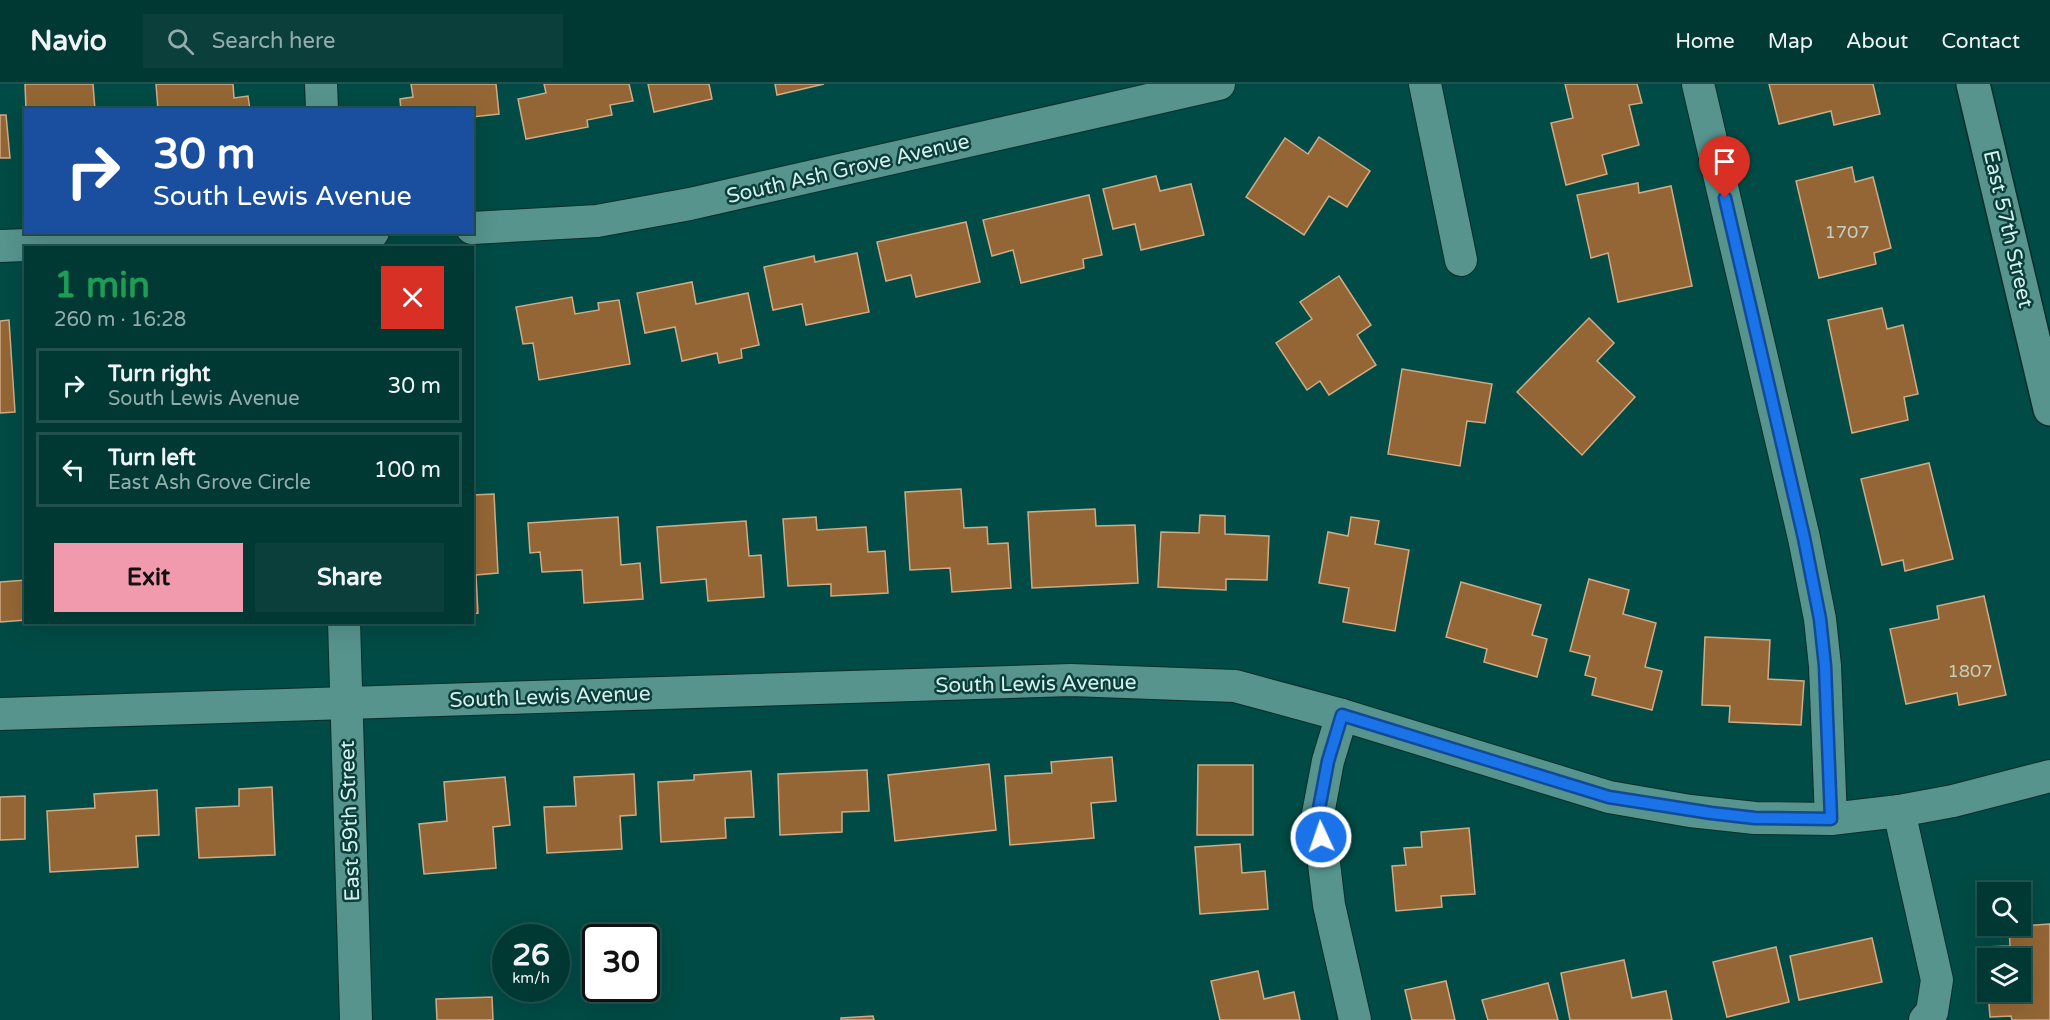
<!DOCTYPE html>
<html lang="en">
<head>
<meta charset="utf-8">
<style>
  body { margin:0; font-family:"Varela Round",sans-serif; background:#0a3f3c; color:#f1f3f6; height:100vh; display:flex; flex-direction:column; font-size:22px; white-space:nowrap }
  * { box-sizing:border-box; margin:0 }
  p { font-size:20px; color:#95acac }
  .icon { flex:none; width:33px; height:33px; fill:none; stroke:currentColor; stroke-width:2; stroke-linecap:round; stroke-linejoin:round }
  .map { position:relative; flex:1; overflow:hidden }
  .details { position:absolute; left:24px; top:162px; width:450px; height:378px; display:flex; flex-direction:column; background:#003834; border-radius:0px; box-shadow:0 6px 24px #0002,0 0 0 2px #22524f }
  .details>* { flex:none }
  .guide { position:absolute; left:24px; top:24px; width:450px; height:126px; border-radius:0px; box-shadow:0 6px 24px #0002,0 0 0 2px #22524f; background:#1a4fa0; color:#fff; overflow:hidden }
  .buttons { position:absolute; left:1977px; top:798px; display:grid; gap:12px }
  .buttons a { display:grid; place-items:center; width:54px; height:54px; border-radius:0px; background:#003834; box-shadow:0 6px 24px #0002,0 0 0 2px #22524f; font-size:30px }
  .speed { position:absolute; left:492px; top:840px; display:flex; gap:12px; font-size:30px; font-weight:700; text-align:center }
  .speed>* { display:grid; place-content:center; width:78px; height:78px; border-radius:50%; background:#003834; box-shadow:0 6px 24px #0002,0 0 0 2px #22524f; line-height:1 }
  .speed small { font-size:15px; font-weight:400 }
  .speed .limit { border:3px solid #111; border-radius:9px; background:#fff; color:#111 }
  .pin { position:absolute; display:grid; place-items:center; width:51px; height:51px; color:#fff; margin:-62px -26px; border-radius:50% 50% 50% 0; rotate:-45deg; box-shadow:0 0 6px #0007 }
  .pin .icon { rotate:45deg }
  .me { position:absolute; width:66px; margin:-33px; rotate:357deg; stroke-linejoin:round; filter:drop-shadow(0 0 4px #0008) }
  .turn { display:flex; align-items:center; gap:21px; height:126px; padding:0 30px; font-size:27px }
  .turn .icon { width:78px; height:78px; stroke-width:2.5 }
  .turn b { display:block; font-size:42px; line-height:51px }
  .round { display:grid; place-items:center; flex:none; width:63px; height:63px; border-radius:0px; background:#0a3f3c }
  .headline { display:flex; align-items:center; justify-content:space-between; height:102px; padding:0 30px }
  h1 { font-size:36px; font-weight:700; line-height:45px; color:#1e9e55 }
  .cta { display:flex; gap:12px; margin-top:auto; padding:12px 30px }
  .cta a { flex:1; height:69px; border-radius:0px; background:#f29aad; color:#111; font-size:24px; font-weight:700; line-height:69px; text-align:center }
  .cta a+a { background:#0a3f3c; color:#f1f3f6 }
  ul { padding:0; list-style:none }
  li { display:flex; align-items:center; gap:18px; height:75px; margin:0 12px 9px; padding:0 18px; border:3px solid #22524f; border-radius:0px }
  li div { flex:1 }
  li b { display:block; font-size:22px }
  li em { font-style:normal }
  header { display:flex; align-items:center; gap:36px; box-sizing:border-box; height:84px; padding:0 30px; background:#003834; border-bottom:2px solid #22524f }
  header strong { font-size:28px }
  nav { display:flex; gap:33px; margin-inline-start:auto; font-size:21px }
  .search { width:420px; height:54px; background:#0a3f3c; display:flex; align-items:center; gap:15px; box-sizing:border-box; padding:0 21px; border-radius:0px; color:#95acac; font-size:22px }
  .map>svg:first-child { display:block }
</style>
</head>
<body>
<header>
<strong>Navio</strong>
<div class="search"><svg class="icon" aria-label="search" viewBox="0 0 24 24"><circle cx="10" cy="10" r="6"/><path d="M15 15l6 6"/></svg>Search here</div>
<nav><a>Home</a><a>Map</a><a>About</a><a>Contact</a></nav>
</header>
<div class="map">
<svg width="2050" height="936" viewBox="0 0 2050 936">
  <rect width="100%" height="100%" fill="#004b45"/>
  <!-- building -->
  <g fill="#946635" stroke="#d0ab87" stroke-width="1.5">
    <path d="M25,0H93L95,26H26Z"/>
    <path d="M156,0H233L234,14L248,12L250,26H158Z"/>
    <path d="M411,0H496L499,30L472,33V26H401L400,15L413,13Z"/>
    <path d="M544,0H629L633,17L610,21L612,31L587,36L588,43L526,55L518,15L546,9Z"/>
    <path d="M648,0H709L712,15L654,28Z"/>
    <path d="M775,0H824L777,11Z"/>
    <path d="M1565,0H1637L1642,19L1629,21L1639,61L1602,71L1607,90L1566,101L1551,39L1573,34Z"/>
    <path d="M1769,0H1873L1880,30L1834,41L1831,27L1779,40Z"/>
    <path d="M0,31H6L10,74H0Z"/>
    <path d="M1319,53L1370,87L1347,123L1329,112L1304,151L1246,113L1285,54L1308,70Z"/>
    <path d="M1852,83L1855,98L1873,93L1891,164L1874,169L1876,180L1819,194L1796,97Z"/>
    <path d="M1156,92L1160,107L1191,100L1204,151L1141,166L1135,140L1113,145L1103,105Z"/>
    <path d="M1638,99L1639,109L1671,102L1692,202L1618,218L1608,169L1591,174L1577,111Z"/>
    <path d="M1089,111L1102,171L1083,175L1084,184L1021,199L1013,166L992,172L983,136Z"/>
    <path d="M966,138L980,198L916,213L911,191L886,197L877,158Z"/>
    <path d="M857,169L869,228L806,241L802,220L773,226L764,183L814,172L815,178Z"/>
    <path d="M1339,192L1371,241L1357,251L1376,281L1329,311L1320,297L1307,306L1276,259L1312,235L1300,218Z"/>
    <path d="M692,198L696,220L748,209L759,261L741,265L742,274L719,279L717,269L682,277L675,243L645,249L637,209Z"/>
    <path d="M572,213L575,230L599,226L598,219L619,216L630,280L539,296L533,259L523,260L516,223Z"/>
    <path d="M1882,224L1887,245L1903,241L1918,310L1904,313L1908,336L1852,349L1828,236Z"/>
    <path d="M1589,234L1614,259L1597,277L1635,313L1582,371L1517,308Z"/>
    <path d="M9,236L15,328L0,329V237Z"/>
    <path d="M1402,285L1492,300L1485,339L1467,337L1460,382L1388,370Z"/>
    <path d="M1929,379L1953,475L1905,487L1903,476L1882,481L1861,395Z"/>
    <path d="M961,405L964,444L987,443L988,460L1008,459L1011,504L952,508L950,484L910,486L905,408Z"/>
    <path d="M494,410L498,489L476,491L478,529L472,530V411Z"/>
    <path d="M1095,425L1096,442L1135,441L1138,499L1032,504L1028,428Z"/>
    <path d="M1200,431L1225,432V450L1269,452L1267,496L1226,495V506L1158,503L1161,448L1199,449Z"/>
    <path d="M618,433L621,481L640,479L643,515L584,519L582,486L542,488L540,468L530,469L528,439Z"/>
    <path d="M816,433L817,446L866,443L868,468L885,467L888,509L831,512V500L788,502L783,435Z"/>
    <path d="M1351,433L1379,437L1375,460L1409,466L1395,547L1343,538L1349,504L1319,499L1328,448L1348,452Z"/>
    <path d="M746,437L749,472L761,471L764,513L708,517L706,495L661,499L657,443Z"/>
    <path d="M1589,495L1629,506L1623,530L1656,539L1645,583L1662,587L1652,626L1592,611L1596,594L1585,591L1590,572L1570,567Z"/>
    <path d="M26,496V536L0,538V498Z"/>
    <path d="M1461,498L1541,521L1532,551L1547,555L1537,593L1484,578L1487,565L1446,553Z"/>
    <path d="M1984,512L2006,611L1959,621L1957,609L1906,620L1890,545L1939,535L1937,522Z"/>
    <path d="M1705,553L1770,556L1768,595L1804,597L1801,641L1729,638L1730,622L1702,621Z"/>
    <path d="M1112,673L1116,717L1091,719L1094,754L1010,761L1005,692L1052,689L1051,678Z"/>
    <path d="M989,680L996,746L895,757L888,691Z"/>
    <path d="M1198,681H1253V751H1197Z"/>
    <path d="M867,686L869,727L842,728V748L780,751L778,690Z"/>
    <path d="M751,687L754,733L725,734L726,754L661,758L658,698L694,696V691Z"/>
    <path d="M634,690L636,731L620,732L622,765L547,769L544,723L576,722L574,693Z"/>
    <path d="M505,693L510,741L493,743L496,784L424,790L419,740L447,737L444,698Z"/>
    <path d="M272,703L275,771L199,774L196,724L239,722V705Z"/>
    <path d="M157,706L159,751L136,752L138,783L50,788L47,727L95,724L94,710Z"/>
    <path d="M25,712V755L0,756V713Z"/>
    <path d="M1469,744L1475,810L1441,812L1442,823L1396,827L1392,782L1406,781L1404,764L1422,763L1421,748Z"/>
    <path d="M1240,760L1242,789L1265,787L1268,825L1200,830L1195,763Z"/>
    <path d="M2050,840V936H2012L2011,932L1990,933L1988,908H2020V874H1988V896L1985,863L2010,862L2009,843Z"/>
    <path d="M1872,854L1882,898L1799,916L1790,872Z"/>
    <path d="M1776,863L1789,918L1727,933L1713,878Z"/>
    <path d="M1624,876L1632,914L1666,907L1672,936H1570L1561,889Z"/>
    <path d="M1258,887L1264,915L1294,908L1300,936H1220L1211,897Z"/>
    <path d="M1446,897L1455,936H1412L1405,906Z"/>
    <path d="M1548,899L1558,936H1488L1482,916Z"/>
    <path d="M492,913L493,936H437L436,915Z"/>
    <path d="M873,932L874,936H841V934Z"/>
  </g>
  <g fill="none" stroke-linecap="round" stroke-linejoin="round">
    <!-- street casing -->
    <g stroke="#0b2d2a" stroke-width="34">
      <g id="street">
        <path d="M321,0L322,26"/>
        <path d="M1425,0L1461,176"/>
        <path d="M1698,0L1804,454L1820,535L1825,582L1831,735"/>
        <path d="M472,144L597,137L690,120L1219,0"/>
        <path d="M0,162L373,148"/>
        <path d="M344,538L356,936"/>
        <path d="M0,630L1071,596L1235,602L1342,631L1609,713L1690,727L1755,734L1831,735L1899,727L1953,717L2050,692"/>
        <path d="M1342,631L1328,677L1318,730L1329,821L1355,936"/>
        <path d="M1899,727L1937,896L1932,928L1925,936"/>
      </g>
    </g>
    <!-- secondary casing -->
    <g stroke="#0b2d2a" stroke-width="36">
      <path id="secondary" d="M1973,0L2050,325"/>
    </g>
    <!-- street -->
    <use href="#street" stroke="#56948d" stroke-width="32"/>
    <!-- secondary -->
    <use href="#secondary" stroke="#56948d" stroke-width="33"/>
  </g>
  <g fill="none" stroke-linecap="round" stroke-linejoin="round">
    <!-- route casing -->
    <g stroke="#114b97" stroke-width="15">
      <path id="route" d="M1321,753L1318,730L1328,677L1342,631L1609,713L1711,729L1755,734L1831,735L1825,582L1820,535L1804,454L1725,114"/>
    </g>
    <!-- route -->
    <use href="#route" stroke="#1a73e8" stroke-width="10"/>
  </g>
  <g text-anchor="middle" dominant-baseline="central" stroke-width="5" stroke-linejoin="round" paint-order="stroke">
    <!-- number labels -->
    <g font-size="18" fill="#c3cebf">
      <text x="1847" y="148">1707</text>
      <text x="1970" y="587">1807</text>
    </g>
    <!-- street labels -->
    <g font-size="21" fill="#d3f1ed" stroke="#0b3e3a">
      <text transform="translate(848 85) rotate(-13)">South Ash Grove Avenue</text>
      <text transform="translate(2008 145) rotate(77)">East 57th Street</text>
      <text transform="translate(1036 600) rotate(-1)">South Lewis Avenue</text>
      <text transform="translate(550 613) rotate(-2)">South Lewis Avenue</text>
      <text transform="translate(350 737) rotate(-92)">East 59th Street</text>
    </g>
  </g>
</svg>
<div class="buttons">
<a><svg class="icon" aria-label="search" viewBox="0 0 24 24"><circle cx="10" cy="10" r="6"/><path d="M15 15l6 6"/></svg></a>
<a><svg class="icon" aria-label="layers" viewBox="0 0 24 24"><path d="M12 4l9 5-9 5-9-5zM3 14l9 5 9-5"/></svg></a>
</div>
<div class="speed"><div>26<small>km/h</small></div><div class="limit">30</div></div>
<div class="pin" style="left:1725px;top:114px;background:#d93025"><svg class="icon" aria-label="arrive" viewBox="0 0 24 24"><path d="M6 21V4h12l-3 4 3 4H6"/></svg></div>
<svg class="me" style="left:1321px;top:753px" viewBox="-20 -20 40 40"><circle r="17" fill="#1a73e8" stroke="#fff" stroke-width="3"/><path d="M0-11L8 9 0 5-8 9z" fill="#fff"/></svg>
<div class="guide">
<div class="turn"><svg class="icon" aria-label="right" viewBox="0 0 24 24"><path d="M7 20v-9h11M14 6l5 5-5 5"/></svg><div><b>30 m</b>South Lewis Avenue</div></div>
</div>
<section class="details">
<div class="headline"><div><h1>1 min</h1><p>260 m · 16:28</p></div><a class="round" style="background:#d93025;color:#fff"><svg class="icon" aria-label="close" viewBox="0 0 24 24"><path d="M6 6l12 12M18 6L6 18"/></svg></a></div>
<ul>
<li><svg class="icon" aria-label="right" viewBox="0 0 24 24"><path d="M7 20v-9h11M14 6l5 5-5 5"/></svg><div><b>Turn right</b><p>South Lewis Avenue</p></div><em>30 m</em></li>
<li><svg class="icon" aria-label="left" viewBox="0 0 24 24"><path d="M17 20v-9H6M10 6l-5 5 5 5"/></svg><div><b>Turn left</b><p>East Ash Grove Circle</p></div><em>100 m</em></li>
</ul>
<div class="cta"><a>Exit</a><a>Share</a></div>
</section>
</div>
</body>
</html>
